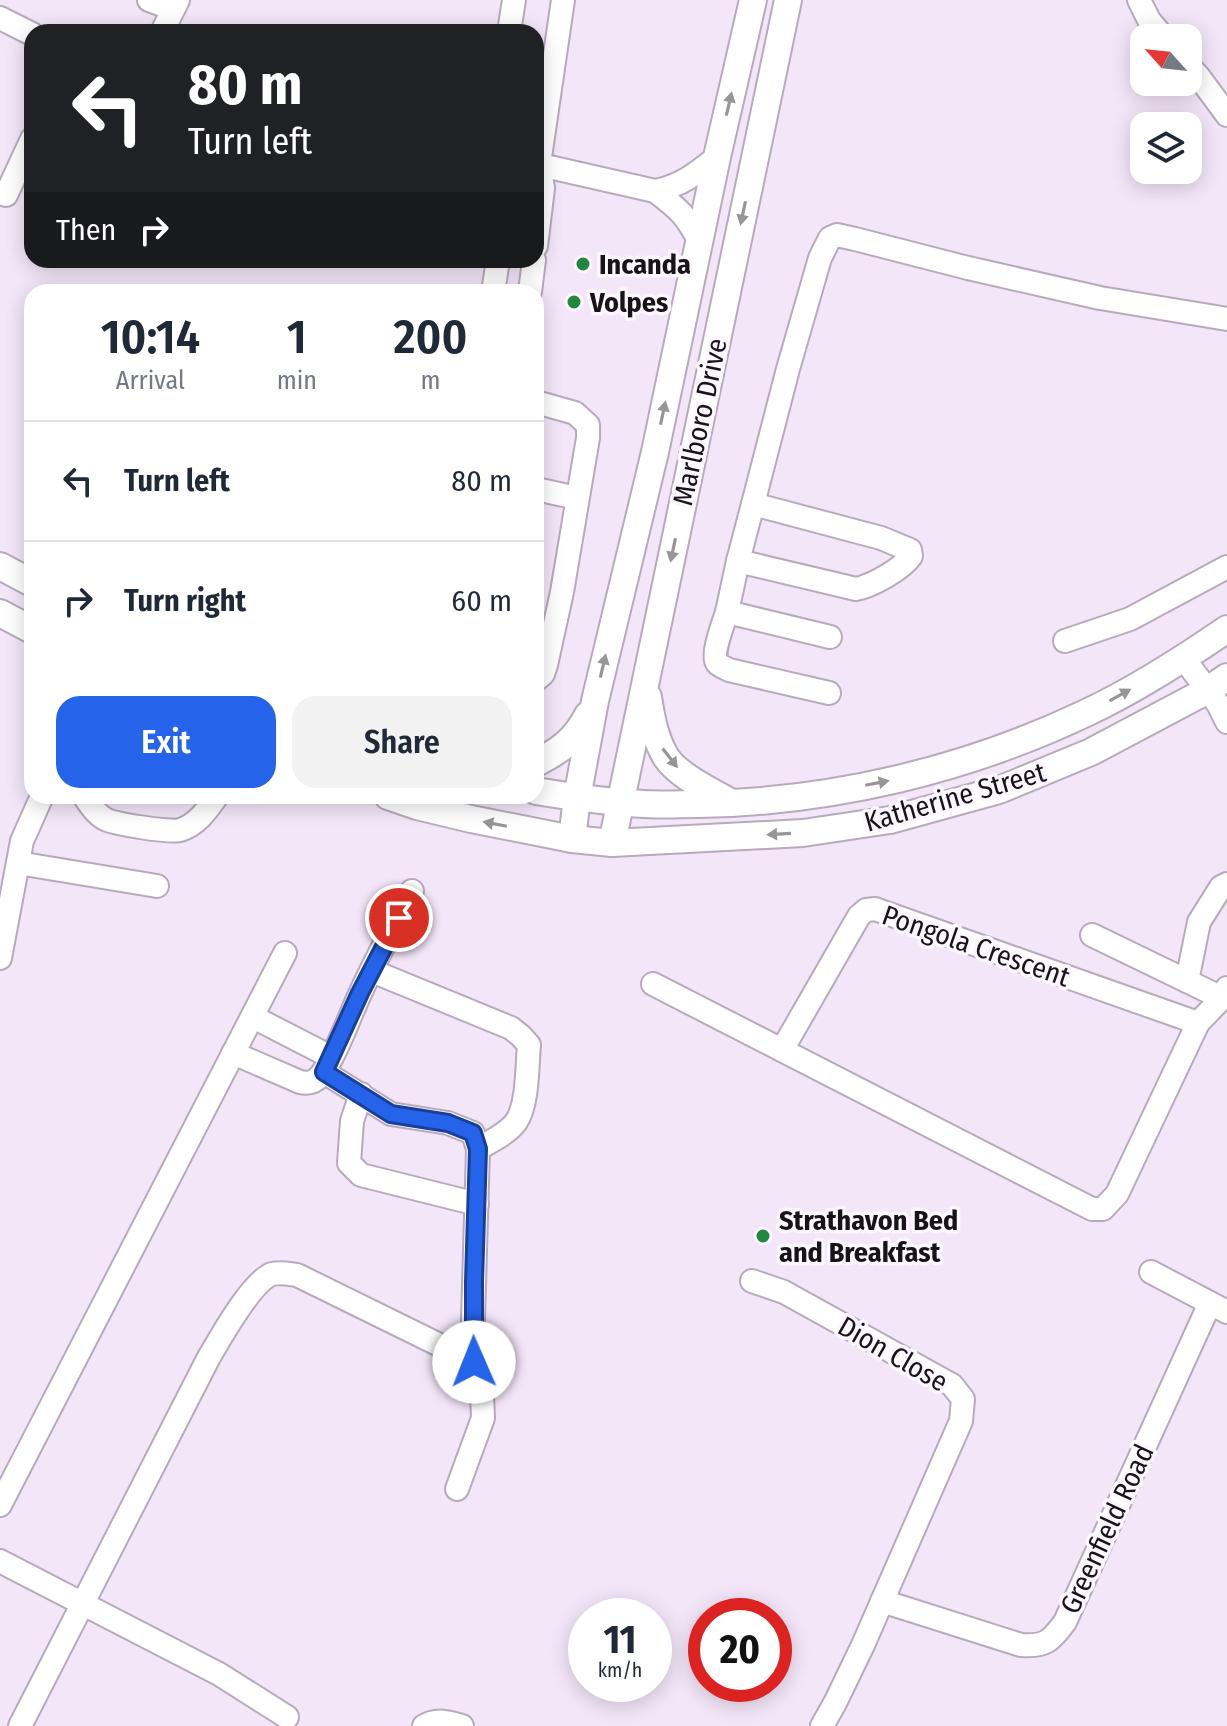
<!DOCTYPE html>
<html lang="en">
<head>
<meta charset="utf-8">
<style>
  body { margin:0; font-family:"Fira Sans Condensed",sans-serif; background:#f2f2f3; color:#1f2937; height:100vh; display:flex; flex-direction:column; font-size:30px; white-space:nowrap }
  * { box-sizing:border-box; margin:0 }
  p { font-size:26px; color:#747a83 }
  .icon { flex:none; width:44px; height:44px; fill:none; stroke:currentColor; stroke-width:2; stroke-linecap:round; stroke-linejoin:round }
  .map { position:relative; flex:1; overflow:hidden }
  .panel { position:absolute; left:24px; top:284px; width:520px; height:520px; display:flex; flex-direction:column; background:#fff; border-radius:24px; box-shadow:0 4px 20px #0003 }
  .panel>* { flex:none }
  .hud { position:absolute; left:24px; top:24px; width:520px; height:244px; border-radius:24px; box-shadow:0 4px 20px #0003; background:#202124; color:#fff; overflow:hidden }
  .needle { width:52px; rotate:297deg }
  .fabs { position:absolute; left:1130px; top:24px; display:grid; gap:16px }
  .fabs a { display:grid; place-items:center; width:72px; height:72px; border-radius:16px; background:#fff; box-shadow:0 4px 20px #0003; font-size:40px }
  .speed { position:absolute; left:568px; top:1598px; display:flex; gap:16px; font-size:40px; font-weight:700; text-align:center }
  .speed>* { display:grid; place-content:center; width:104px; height:104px; border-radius:50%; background:#fff; box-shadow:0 4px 20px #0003; line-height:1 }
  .speed small { font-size:20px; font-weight:400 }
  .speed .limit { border:12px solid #d22; background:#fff; color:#111 }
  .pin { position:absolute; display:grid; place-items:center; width:68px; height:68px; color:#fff; margin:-34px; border:4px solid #fff; border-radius:50%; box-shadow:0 2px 8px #0007 }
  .me { position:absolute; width:88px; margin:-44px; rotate:359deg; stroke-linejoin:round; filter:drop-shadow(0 0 6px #0008) }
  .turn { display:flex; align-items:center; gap:28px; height:168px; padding:0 32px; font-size:36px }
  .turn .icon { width:104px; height:104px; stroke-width:2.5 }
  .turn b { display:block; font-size:56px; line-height:68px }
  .then { display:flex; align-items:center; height:76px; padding:0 32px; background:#0003; gap:16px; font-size:30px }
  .eta { display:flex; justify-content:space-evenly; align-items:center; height:136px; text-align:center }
  .eta b { font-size:48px; font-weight:600; line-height:56px }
  .cta { display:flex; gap:16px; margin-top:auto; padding:16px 32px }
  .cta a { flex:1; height:92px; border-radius:24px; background:#2563eb; color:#fff; font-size:32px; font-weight:600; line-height:92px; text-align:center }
  .cta a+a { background:#f2f2f3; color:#1f2937 }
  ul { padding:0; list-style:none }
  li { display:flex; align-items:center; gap:24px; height:120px; padding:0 32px; border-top:2px solid #e0e1e3 }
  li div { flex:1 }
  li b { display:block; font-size:30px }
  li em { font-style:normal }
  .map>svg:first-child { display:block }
</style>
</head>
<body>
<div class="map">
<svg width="1227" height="1726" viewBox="0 0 1227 1726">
  <rect width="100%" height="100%" fill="#f4e6f9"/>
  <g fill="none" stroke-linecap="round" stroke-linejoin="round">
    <!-- minor casing -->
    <g stroke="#b8aabc" stroke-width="26">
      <g id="minor">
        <path d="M149,0L173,9"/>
        <path d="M1139,0L1149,20L1164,38"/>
        <path d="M0,18L32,34"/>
        <path d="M162,32L178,0"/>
        <path d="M509,32L514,0"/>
        <path d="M1188,65L1199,77L1227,115"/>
        <path d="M536,164L655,191C681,186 697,173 717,157"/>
        <path d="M655,191C679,209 687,216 700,243"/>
        <path d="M6,195L32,139"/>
        <path d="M536,246L543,188L539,164L563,0"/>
        <path d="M493,292L498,260"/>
        <path d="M530,292L534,260"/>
        <path d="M536,402L575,413L588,425V438L562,592L546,665L543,674L536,680"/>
        <path d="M536,489L577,498"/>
        <path d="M738,561L753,504"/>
        <path d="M727,612C724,622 711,654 717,663C719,666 726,668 729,670L829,693"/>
        <path d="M830,637L727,612L738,561L856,589C872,586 902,569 911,556L910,550L881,538L753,504L788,369L820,258L830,238L837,235L855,239L968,268L1100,298L1227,319"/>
        <path d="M1065,641L1130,619L1227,567"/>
        <path d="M1184,659L1218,704L1227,722"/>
        <path d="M84,796C90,805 96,814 105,819C114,824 172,833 180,830C197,825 207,810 217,796"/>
        <path d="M18,863L157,886"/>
        <path d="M1092,935L1222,998"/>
        <path d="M0,958L22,841L42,796"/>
        <path d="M372,971L511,1028L521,1036L529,1045C527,1066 528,1105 516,1122C507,1134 491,1141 478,1149"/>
        <path d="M1187,981L1199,922L1221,887L1227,884"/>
        <path d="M653,984L1092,1209H1103L1117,1194L1198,1023"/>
        <path d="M253,1017L331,1057"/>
        <path d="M782,1050L859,916L866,910L875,909L886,913L1198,1023L1222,998L1227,988"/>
        <path d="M233,1053L300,1082C309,1084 315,1082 321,1075C335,1057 349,1018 359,996C375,961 394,926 412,891"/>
        <path d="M324,1072L391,1114L448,1123L473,1133L478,1149L473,1319L474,1362L481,1374L483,1418L457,1489"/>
        <path d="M361,1094L352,1121L349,1163L361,1175L477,1204"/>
        <path d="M1151,1272L1227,1312"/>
        <path d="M752,1281L784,1292L952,1385L963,1399L961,1421L863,1645L835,1703L822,1726"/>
        <path d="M0,1505L285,953"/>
        <path d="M0,1561L219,1674L287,1717"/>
        <path d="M882,1601L1021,1645C1045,1647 1051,1641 1065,1622L1210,1303"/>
        <path d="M20,1726L208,1359C219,1340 252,1281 272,1274C280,1272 290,1274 297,1275L474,1362"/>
        <path d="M424,1726C437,1718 448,1722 462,1726"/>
      </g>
    </g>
    <!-- major casing -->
    <g stroke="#b8aabc" stroke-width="30">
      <g id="major">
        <path d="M0,566L32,583"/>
        <path d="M0,613L32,630"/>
        <path d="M648,697C651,717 655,739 666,757C678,776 713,792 732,803"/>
        <path d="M536,763C560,751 575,740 588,715"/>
        <path d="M536,791C572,797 608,802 644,804C663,805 681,804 699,804C832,802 966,770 1086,713C1135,690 1182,660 1227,629"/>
        <path d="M388,796L417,806L471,819L572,839L612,843L803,833L890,820L999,790L1091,752L1208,690L1227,677"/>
        <path d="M572,839L577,798L595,701L655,452L717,157L753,0"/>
        <path d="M612,843L788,0"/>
      </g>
    </g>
    <!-- minor -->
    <use href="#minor" stroke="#fff" stroke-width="22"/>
    <!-- major -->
    <use href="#major" stroke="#fff" stroke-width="26"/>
  </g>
  <!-- one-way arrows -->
  <defs><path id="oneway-solid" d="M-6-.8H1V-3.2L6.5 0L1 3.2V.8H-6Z" transform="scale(2)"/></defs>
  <g fill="#979598">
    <use href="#oneway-solid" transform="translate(729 104) rotate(-77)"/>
    <use href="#oneway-solid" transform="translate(743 213) rotate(102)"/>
    <use href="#oneway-solid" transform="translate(663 413) rotate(-78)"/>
    <use href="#oneway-solid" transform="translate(673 550) rotate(102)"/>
    <use href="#oneway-solid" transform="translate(603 666) rotate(-77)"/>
    <use href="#oneway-solid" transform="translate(1120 695) rotate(-29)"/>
    <use href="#oneway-solid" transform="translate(670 758) rotate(52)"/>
    <use href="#oneway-solid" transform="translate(877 783) rotate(-11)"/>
    <use href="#oneway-solid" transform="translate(495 824) rotate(-169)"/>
    <use href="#oneway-solid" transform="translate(779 834) rotate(177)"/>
  </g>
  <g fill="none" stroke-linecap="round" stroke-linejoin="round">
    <!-- route casing -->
    <g stroke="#184099" stroke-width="20">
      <path id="route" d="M399,918L360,993L324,1072L391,1114L448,1123L473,1133L478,1149L474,1282V1362"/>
    </g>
    <!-- route -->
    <use href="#route" stroke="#2563eb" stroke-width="14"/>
  </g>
  <!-- markers -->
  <g fill="#22873c" stroke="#fcf6fe" stroke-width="3">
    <circle cx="583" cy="264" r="8"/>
    <circle cx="574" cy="302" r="8"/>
    <circle cx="763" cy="1236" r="8"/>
  </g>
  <g text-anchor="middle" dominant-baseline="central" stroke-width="7" stroke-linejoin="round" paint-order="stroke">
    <!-- poi labels -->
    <g font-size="28" font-weight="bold" fill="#181319" stroke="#fcf6fe" text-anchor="start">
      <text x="599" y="264">Incanda</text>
      <text x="590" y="302">Volpes</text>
      <text x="779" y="1220">Strathavon Bed<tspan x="779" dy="32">and Breakfast</tspan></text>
    </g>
    <!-- street labels -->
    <g font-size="28" fill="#181319" stroke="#fcf6fe">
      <text transform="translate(700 422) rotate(-78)">Marlboro Drive</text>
      <text transform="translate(955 797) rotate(-16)">Katherine Street</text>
      <text transform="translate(976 946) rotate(19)">Pongola Crescent</text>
      <text transform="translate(893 1354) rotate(30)">Dion Close</text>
      <text transform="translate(1107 1529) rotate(-65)">Greenfield Road</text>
    </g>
  </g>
</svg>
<div class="fabs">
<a><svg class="needle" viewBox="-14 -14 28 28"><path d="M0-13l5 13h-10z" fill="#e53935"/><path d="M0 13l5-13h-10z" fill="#747a83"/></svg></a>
<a><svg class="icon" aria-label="layers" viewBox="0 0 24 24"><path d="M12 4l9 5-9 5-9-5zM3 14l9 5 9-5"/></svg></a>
</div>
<div class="speed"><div>11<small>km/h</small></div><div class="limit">20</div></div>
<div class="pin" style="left:399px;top:918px;background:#d93025"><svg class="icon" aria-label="arrive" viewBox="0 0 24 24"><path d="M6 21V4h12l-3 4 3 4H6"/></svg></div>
<svg class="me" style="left:474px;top:1362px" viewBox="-20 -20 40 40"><circle r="19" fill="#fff"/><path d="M0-13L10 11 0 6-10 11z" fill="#2563eb"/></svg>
<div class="hud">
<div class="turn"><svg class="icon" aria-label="left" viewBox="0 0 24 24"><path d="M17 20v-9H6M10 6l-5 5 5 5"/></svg><div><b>80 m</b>Turn left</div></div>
<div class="then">Then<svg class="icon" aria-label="right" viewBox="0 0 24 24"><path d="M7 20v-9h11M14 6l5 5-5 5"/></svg></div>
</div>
<section class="panel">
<div class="eta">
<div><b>10:14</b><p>Arrival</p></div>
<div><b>1</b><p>min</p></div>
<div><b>200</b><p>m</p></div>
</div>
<ul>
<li><svg class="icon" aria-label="left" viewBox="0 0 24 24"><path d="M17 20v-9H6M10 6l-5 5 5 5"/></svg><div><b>Turn left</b></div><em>80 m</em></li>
<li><svg class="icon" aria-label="right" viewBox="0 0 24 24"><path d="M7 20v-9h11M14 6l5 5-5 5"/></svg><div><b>Turn right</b></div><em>60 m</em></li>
</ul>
<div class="cta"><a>Exit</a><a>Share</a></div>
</section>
</div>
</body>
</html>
